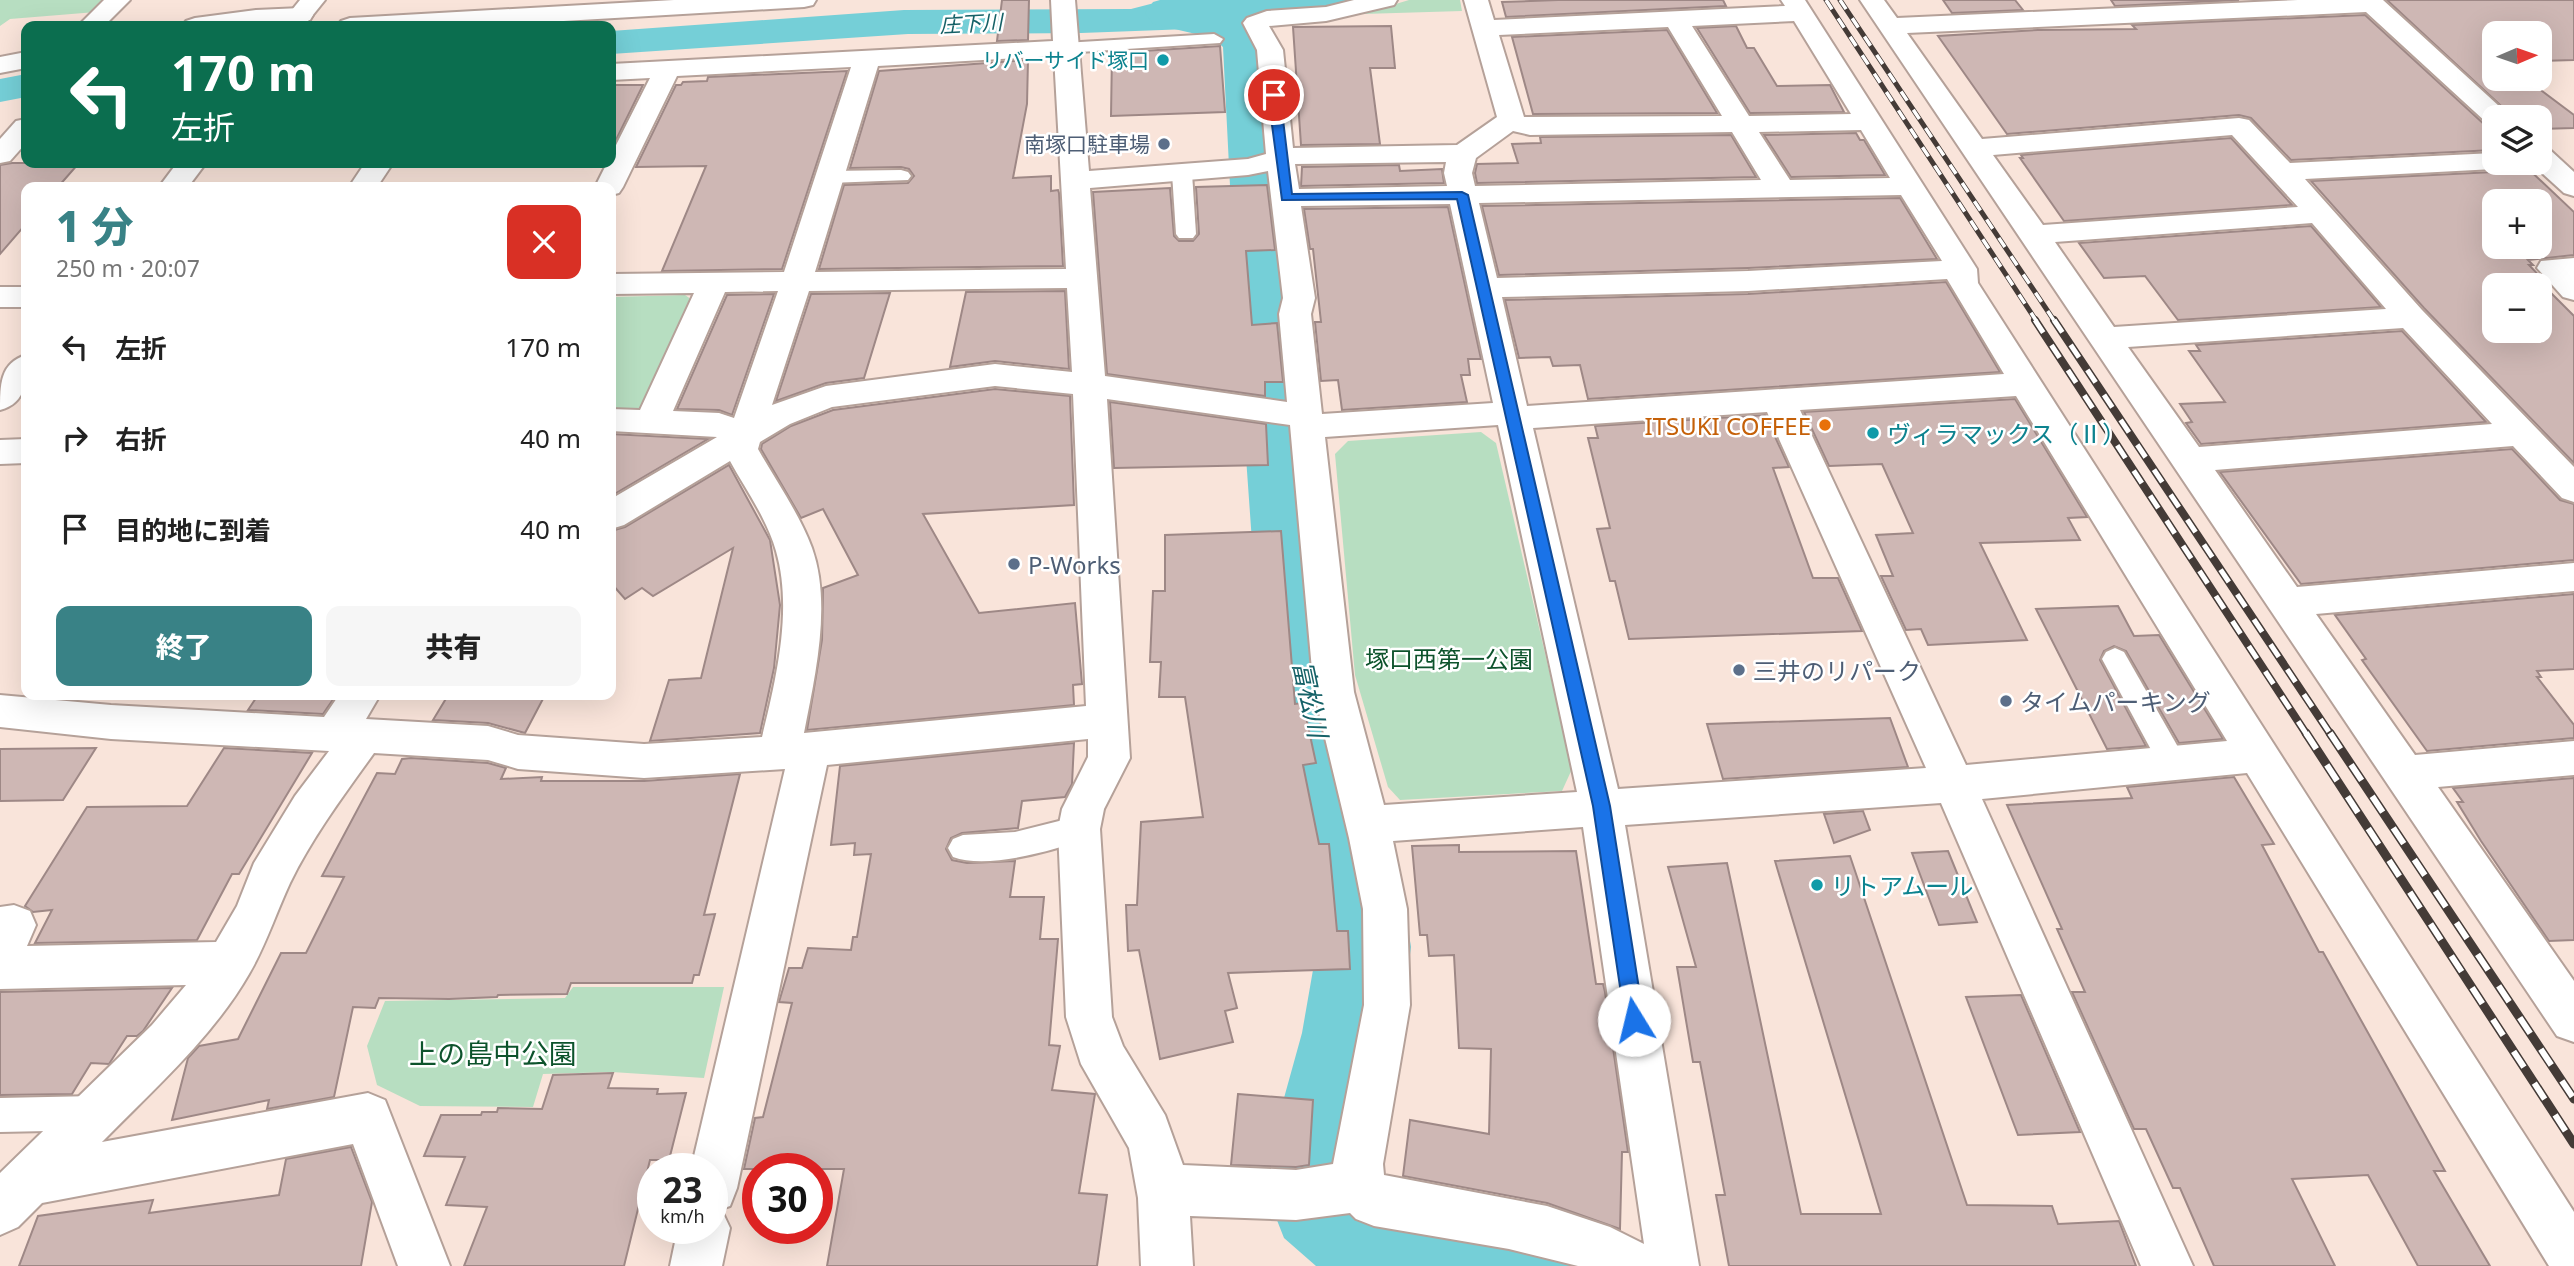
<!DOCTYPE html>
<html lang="ja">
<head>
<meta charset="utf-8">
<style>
  body { margin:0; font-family:"Noto Sans","Noto Sans JP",sans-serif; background:#f6f6f6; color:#222; height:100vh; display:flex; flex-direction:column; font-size:26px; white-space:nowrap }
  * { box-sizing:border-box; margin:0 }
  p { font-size:23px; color:#767676 }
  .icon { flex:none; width:38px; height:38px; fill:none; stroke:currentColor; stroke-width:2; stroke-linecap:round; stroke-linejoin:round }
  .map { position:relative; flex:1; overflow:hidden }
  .panel { position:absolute; left:21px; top:182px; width:595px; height:518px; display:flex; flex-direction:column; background:#fff; border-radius:14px; box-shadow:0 7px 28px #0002 }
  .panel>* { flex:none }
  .hud { position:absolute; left:21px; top:21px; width:595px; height:147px; border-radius:14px; box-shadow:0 7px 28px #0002; background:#0b6e4f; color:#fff; overflow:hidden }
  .needle { width:46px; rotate:88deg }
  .tools { position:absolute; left:2482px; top:21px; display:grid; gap:14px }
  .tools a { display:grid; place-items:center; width:70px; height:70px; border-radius:14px; background:#fff; box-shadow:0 7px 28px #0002; font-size:35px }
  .speed { position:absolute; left:637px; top:1153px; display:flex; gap:14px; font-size:35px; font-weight:700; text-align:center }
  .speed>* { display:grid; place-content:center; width:91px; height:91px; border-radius:50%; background:#fff; box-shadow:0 7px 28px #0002; line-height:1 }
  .speed small { font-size:18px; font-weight:400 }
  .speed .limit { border:10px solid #d22; background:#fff; color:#111 }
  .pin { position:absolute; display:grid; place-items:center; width:60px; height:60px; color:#fff; margin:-30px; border:4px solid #fff; border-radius:50%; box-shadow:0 2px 7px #0007 }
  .me { position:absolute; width:77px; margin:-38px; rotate:351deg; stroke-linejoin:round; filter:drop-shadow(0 0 5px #0008) }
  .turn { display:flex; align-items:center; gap:24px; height:147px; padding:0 35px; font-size:32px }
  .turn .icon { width:91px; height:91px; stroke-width:2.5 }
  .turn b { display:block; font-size:49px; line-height:60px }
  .round { display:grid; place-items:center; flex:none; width:74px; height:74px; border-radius:14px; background:#f6f6f6 }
  .head { display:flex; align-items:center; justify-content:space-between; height:119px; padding:0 35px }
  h1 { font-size:42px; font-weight:800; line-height:52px; color:#398286 }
  .primary-button { display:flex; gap:14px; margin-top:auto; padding:14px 35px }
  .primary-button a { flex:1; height:80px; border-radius:14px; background:#398286; color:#fff; font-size:28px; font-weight:800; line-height:80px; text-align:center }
  .primary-button a+a { background:#f6f6f6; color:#222 }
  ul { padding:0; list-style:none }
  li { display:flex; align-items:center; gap:21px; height:91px; padding:0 35px }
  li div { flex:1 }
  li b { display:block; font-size:26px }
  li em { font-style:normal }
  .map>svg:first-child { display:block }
</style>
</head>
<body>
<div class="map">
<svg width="2574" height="1266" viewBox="0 0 2574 1266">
  <rect width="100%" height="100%" fill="#f9e4da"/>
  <!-- green -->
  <g fill="#b7dec1">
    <path d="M0,0H108L96,12L10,19L0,26Z"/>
    <path d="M1409,0H1460L1462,11L1363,14Z"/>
    <path d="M685,295L695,302L646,404L632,412L611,411V297Z"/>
    <path d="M1481,432L1496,443L1572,769L1562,791L1400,800L1388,787L1355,675L1335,454L1348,441Z"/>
    <path d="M573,987H724L704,1078L612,1072L543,1074L533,1107L420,1106L377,1085L367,1046L385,1001L565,998Z"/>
  </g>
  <!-- water -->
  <g fill="#75cfd7">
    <path d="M1166,0H1240L1245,1L1247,15L1224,33L1189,29L1081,33L908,34L611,54V31L904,10L1131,9Z"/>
    <path d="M26,74V97L0,102V79Z"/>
  </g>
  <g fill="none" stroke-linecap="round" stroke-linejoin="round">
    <!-- river -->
    <path fill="#75cfd7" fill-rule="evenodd" d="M1160,0H1356L1348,11L1259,24L1276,43L1282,79L1306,344L1344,683L1393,837L1411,947L1400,1033L1370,1163L1372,1173L1387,1185L1538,1211L1577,1227L1593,1266H1316L1284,1238L1269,1200L1266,1163L1302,1033L1317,947L1303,837L1262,683L1238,344L1223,47L1213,38L1153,24L1145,13L1153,2Z"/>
  </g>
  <!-- building -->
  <g fill="#ceb7b4" stroke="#9e8886" stroke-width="2" fill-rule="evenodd">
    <path d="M1002,0H1029L1028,40L997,41Z"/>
    <path d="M1558,0H1723L1726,6L1506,17L1502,2Z"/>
    <path d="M1943,0H2015L2023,10L1952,13Z"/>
    <path d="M2111,0H2239L2115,6Z"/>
    <path d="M2387,0H2574V60L2539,61V33H2494V79L2539,78L2543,81L2530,82L2574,115V128L2539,129V117H2513Z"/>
    <path d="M2365,15L2485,125L2494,127V131L2489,132L2494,136V150L2291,160L2251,118L2239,115L2007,134L1938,36L2038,30L2136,29L2132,25Z"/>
    <path d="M1391,26L1395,68H1370L1380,144L1301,145L1293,27Z"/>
    <path d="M1736,26L1747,48H1754L1777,86L1830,85L1844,112L1750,113L1697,28Z"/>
    <path d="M1667,30L1717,113L1533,114L1512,37Z"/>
    <path d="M1220,46L1225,112L1111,116L1112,53Z"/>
    <path d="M1028,60L1027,104L1013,178L1051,176V191L1058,190L1059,193L1063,266L819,269L844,185L908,183L914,176L909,169L901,167L850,168L879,71Z"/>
    <path d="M847,71L782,269L662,271L706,166L636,167L676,85H681L683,82L707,81L708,77Z"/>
    <path d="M611,85H643L611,150Z"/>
    <path d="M1856,133L1860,140H1864L1885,175L1791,177L1764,135Z"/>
    <path d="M1731,135L1756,177L1477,183L1475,173L1477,164L1518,163L1512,144L1541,143L1540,137Z"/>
    <path d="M2231,138L2292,205L2064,221L2020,158H2023L2021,155Z"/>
    <path d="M12,163H79L58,187H26V224L0,254V165Z"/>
    <path d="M2510,163H2522L2574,212V255L2528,260L2533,265H2529L2550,287H2545L2574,316V463L2424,308L2311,181L2494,172L2505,170ZM2494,201H2539V247H2494ZM2494,285H2539V331H2494Z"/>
    <path d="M1399,165L1400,171L1442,169L1444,183L1301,186L1302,167Z"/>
    <path d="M1267,185L1275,250L1246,251L1252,325L1277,323L1283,382H1265V396L1107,374L1093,192L1170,188L1174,236L1179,241H1193L1199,234L1196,187Z"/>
    <path d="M1900,198L1937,259L1748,268L1499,275L1482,206Z"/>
    <path d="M1448,207L1481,359H1468L1470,375H1461L1467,402L1342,410L1338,380L1321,381L1315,322H1321L1313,249H1310L1304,209Z"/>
    <path d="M2311,226L2381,307L2178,320L2145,276L2104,278L2079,243Z"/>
    <path d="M1946,282L2000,372L1588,399L1580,365L1553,366L1550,357L1519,358L1505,300L1748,294Z"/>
    <path d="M1065,291L1069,369L995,361L950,367L966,292Z"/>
    <path d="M890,293L864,378L826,383L776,401L811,294Z"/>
    <path d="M774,294L732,415L719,410L677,409L727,295Z"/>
    <path d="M2402,331L2486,422L2201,444L2186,423L2192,422L2180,404L2225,402L2189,351H2200L2196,345Z"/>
    <path d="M995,389L1070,396L1074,505L923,514L979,613L1075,603L1082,684L1073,685L1074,705L807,730L822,640L823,588L858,575L823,509L801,518L761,449L762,444L791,426L833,410Z"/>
    <path d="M2015,399L2087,517L2068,518L2080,540L1980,543L2027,640L1928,645L1921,629L1906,630L1881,576H1893L1876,535L1913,533L1882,464L1829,466L1804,412Z"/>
    <path d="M1110,402L1266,424L1268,465L1114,468Z"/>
    <path d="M1765,415L1789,467L1773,468L1813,578H1838L1862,631L1629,639L1615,581H1610L1597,529L1610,528L1588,438H1598L1595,426Z"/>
    <path d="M611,434L708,439L611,496Z"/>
    <path d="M2512,449L2560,500L2574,504V560L2301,584L2220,472Z"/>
    <path d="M729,465L770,540L780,605L774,668L760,733L650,741L669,680L701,678L733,548L653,596L642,588L625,599L611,583V531L625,527Z"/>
    <path d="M1281,531L1295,704L1303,703L1316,763L1303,765L1319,844H1329L1337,931H1348L1350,969L1228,973L1237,1008L1225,1011L1233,1042L1160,1059L1139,950L1128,951L1126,905H1137L1141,822L1203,817L1185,697H1159L1161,662H1150L1153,591H1165V535Z"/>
    <path d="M2574,594V669L2537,671L2541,677H2537L2574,725V738L2427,751L2362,660L2366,659L2335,615Z"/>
    <path d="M2118,606L2134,636L2159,635L2223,739L2179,743L2126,651L2114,646L2104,651L2100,660L2146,746L2107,749L2036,609Z"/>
    <path d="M258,695H336L323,714L248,710Z"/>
    <path d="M456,695H545L525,733L488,723L433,720L447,697Z"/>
    <path d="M1890,718L1908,767L1723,779L1707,724Z"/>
    <path d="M1074,743L1072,784L1065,797L1022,801L1018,828L962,833L951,838L946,849L952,860L967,863L1015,861L1010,897H1044L1040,939H1058L1049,1045L1060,1046L1052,1090L1095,1094L1079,1193L1107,1195L1097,1266H827L844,1169H744L755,1118L763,1117L792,1003L779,1002L789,968H802L808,948L851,950L853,937H857L871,854L854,855L855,843L831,845L840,766Z"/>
    <path d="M96,748L63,800L0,801V749Z"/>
    <path d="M224,748L312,753L239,874H232L197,940L35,943L52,910L33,912L25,906L87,807L187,806Z"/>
    <path d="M411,758L488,763L506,768L501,779L542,777L541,781H644L740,774L704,915L715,914L699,975H694L692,983H571L567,994L498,995L497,997L449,999L379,998L375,1008L353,1007L334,1097L267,1109L269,1100L172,1120L188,1058L199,1046L238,1039L281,953H306L344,877L322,876L377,773L395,774L402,759Z"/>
    <path d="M2234,777L2274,844L2262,845L2319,952H2323L2445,1171H2434L2490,1266H2418L2368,1175L2292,1179L2335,1266H2214L2180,1188H2173L2146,1129H2134L2072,992H2085L2057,929H2062L2007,805L2132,798L2127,787Z"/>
    <path d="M2574,778V940L2549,941L2481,841L2457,802H2463L2453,788Z"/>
    <path d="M1863,811L1870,830L1834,843L1824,814Z"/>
    <path d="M1459,845V852L1576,851L1596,984H1603L1605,992L1628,1152H1622L1620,1229L1547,1203L1403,1176L1410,1120L1489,1134L1491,1049L1459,1048L1454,955L1429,956L1427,935H1420L1412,846Z"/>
    <path d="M1948,851L1977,922L1939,925L1912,853Z"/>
    <path d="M1850,856L1967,1205L2052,1206L2058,1224L2119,1221L2136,1266H1729L1716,1195H1725L1700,1062H1693L1677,967H1696L1668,867L1727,863L1801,1214H1881L1775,861Z"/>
    <path d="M172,988L143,1031L137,1036H127L109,1064L91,1063L72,1094L0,1095V992Z"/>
    <path d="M2021,995L2080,1132L2018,1135L1966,997Z"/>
    <path d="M613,1073L608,1088L658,1089L657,1094L686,1093L669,1160H650L624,1266H464L487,1207L446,1205L465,1157L424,1156L441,1115H481L482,1112H497L498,1108L542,1109L553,1075Z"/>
    <path d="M1238,1094L1313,1100L1309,1165L1296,1167L1231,1165Z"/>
    <path d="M351,1147L372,1202L361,1266H19L38,1216L153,1200L149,1213L279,1195L286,1159Z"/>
  </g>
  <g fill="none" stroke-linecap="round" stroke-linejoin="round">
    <!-- service casing -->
    <g stroke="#b5a199" stroke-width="4">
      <g id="service">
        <path d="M1214,34L1223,39L1220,43L1064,53L1055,48L1064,43Z"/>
        <path d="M1182,167L1192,173L1196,234L1193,238H1179L1176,234L1172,173Z"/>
        <path d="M901,170L908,172L911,176L908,180L829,183L819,177L829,171Z"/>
        <path d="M2115,648L2124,652L2182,754L2186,762L2182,770L2172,774L2162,770L2102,659L2106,652Z"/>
        <path d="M1079,816L1089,820L1094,829L1089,838C1054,850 988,870 953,857L948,848L953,839L963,835L1015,832Z"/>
        <path d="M95,1096L107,1101L112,1113L107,1125L95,1130L0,1132V1098Z"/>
      </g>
    </g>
    <!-- minor casing -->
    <g stroke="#b5a199" stroke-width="4">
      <g id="minor">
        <path d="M104,0H130L104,26H78Z"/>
        <path d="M674,0H816L813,5L804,7L477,26H337L341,21L350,18Z"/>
        <path d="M1051,0H1075L1089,171L1248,159L1266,154L1257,50L1243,23L1247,18L1267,11L1326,7L1354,0H1397L1394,5L1326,21L1269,26L1283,50L1293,148L1457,145L1497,117L1464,0H1488L1494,20L1785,6L1781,0H1805L1977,269L1978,283L2574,1212V1266H2549L2247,773L1982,799L2193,1266H2141L1941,803L1625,825L1699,1266H1578L1509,1249L1374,1226L1356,1219L1350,1213L1296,1220L1190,1216L1193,1266H1141L1138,1198L1129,1148L1081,1064L1066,1017L1058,829L1062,809L1088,757V739L827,765L737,1188L730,1206L721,1209L730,1228L722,1266H670L678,1228H712V1169H691L785,769L644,778L518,769L488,760L374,753C344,795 313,836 290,883C276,913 266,945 249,974C213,1037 153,1090 102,1142L368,1093L385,1100L450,1266H398L353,1144L42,1203L18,1227L0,1235V1173L152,1025L186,985L0,989V907L14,905L30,911L36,925L27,946L216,942L237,906L254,863L295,796L329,751L111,739L0,727V695L111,705L324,717L339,695H380L366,719L488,726L518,735L644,744L762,737C776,679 793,610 776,551C767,519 746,490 730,461L624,525L611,529V499L717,437L611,431V409L640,410L694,293L611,294V274L784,272L851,67L677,76L623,187L619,193L611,195V187H595L607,163H611V155L650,78L611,80V64L1053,41ZM1794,21L1851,114L1749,116L1692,26ZM1668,27L1722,116L1524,117L1499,35ZM1054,56L1066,269L815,272L878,66ZM1861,130L1890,178L1790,180L1759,132ZM1513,131L1530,135L1732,132L1761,180L1475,186L1472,173L1476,158ZM1446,162L1444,173L1447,186L1299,189L1295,164ZM1268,171L1283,298L1279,314L1287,402L1105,376L1090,188L1248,175ZM1901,195L1942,261L1748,271L1497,278L1479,203ZM1450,204L1493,403L1322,414L1311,314L1315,298L1301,206ZM1947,279L2004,374L1527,406L1502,297L1748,291ZM1067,288L1072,372L995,364L826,386L772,405L809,291ZM778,291L734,418L719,413L673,411L725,292ZM995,386L1073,394L1086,706L804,733C815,676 832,604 812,548C799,513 776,481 758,449L760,442L790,424L832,407ZM2016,396L2227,741L1966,765L1800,410ZM1107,399L1290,425L1314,692L1349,838L1363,909L1364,1005L1333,1164L1296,1170L1183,1165L1165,1115L1123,1046L1112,1017L1100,829L1104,809L1130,758ZM1767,412L1926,768L1618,789L1533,428ZM1498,425L1577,792L1384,805L1354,692L1325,437ZM1583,827L1644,1244L1610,1227L1547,1206L1384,1175L1383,1164L1410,1005L1407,909L1393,841Z"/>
        <path d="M1860,0H1884L1897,18L2298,0H2383L2511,117H2494V124L2487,123L2366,12L1907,33L1982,139L2239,118L2249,120L2290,163L2494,153V163H2507L2504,167L2494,169L2305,179L2422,310L2574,467V502L2562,498L2513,446L2215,470L2297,587L2574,563V591L2316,614L2415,755L2574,741V775L2438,787L2574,981V1042L2557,1036ZM2232,135L2298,207L2043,225L1993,155ZM2312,223L2386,309L2114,327L2055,242ZM2403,328L2492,424L2199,447L2128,347Z"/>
        <path d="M301,8L310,10L313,15L310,20L244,26H182L186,21L195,18L256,10Z"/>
        <path d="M26,52V68L0,73V57Z"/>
        <path d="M26,119V143L10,161L0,163V139L16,121Z"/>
        <path d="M2539,147L2549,149L2574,172V196L2564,193L2531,163H2539Z"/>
        <path d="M365,163H393L377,187H349Z"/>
        <path d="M2574,258V300L2563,297L2537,268L2541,261Z"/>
        <rect x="0" y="287" width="26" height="20"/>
        <path d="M26,439V463L0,464V440Z"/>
      </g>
    </g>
    <!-- tertiary casing -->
    <g stroke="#b5a199" stroke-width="4">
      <g id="tertiary">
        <path d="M300,0H325L304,26H279Z"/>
        <path d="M177,163H206L188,187H159Z"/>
        <path d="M26,355C27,379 27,403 0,410C0,385 0,363 26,355Z"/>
      </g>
    </g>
    <!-- service -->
    <use href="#service" fill="#fff" fill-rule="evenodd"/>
    <!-- minor -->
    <use href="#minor" fill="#fff" fill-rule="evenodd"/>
    <!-- tertiary -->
    <use href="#tertiary" fill="#fff" fill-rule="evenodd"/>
    <!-- rail-far2 casing -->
    <g stroke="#443b37" stroke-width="5">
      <g id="rail-far2">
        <path d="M1826,0L2037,322"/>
        <path d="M1840,0L2055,322"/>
      </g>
    </g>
    <!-- rail-far1 casing -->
    <g stroke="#443b37" stroke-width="8">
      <g id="rail-far1">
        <path d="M2035,320L2307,735"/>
        <path d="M2054,320L2331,735"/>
      </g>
    </g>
    <!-- rail casing -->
    <g stroke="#443b37" stroke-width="9">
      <g id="rail">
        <path d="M2306,733L2574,1144"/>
        <path d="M2330,733L2574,1099"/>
      </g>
    </g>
    <!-- rail-far2 -->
    <use href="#rail-far2" stroke="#fff" stroke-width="3.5" stroke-dasharray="11" stroke-linecap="butt"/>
    <!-- rail-far1 -->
    <use href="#rail-far1" stroke="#fff" stroke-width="5" stroke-dasharray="15" stroke-linecap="butt"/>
    <!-- rail -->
    <use href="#rail" stroke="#fff" stroke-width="6" stroke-dasharray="19" stroke-linecap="butt"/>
  </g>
  <!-- route -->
  <path fill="#1a73e8" stroke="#114b97" stroke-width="2" d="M1274,92L1280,95L1292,194L1462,192L1468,195L1610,806L1644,1020L1641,1026L1634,1029L1628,1026L1625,1020L1593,806L1457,199L1282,200L1268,95Z"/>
  <!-- markers -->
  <g fill="#0f9aa8" stroke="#fff" stroke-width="2.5">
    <circle cx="1163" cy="60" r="7"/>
    <circle cx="1873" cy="433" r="7"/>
    <circle cx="1817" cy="885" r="7"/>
  </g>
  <g fill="#5c6f8a" stroke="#fff" stroke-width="2.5">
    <circle cx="1164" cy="144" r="7"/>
    <circle cx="1014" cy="564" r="7"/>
    <circle cx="1739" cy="670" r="7"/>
    <circle cx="2006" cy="701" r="7"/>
  </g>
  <circle fill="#e8710a" stroke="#fff" stroke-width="2.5" cx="1825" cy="425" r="7"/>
  <g text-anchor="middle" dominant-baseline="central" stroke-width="5" stroke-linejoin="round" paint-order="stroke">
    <!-- far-water labels -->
    <g font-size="21" font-style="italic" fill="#156167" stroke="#fff">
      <text transform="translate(971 23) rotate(-3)">庄下川</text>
    </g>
    <!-- far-culture labels -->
    <g font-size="21" fill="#0d838f" stroke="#fff" text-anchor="end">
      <text x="1149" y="60">リバーサイド塚口</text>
    </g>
    <!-- far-service labels -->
    <g font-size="21" fill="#4e5e75" stroke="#fff" text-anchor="end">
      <text x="1150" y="144">南塚口駐車場</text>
    </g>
    <!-- food labels -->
    <g font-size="24" fill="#c56008" stroke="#fff" text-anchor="end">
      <text x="1811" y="425">ITSUKI COFFEE</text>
    </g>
    <!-- culture labels -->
    <g font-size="24" fill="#0d838f" stroke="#fff" text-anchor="start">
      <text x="1887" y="433">ヴィラマックス（Ⅱ）</text>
      <text x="1831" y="885">リトアムール</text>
    </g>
    <!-- service labels -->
    <g font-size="24" fill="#4e5e75" stroke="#fff" text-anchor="start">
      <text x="1028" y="564">P-Works</text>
      <text x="1753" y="670">三井のリパーク</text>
      <text x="2020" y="701">タイムパーキング</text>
    </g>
    <!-- park labels -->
    <g font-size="24" fill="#0d532c" stroke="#fff">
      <text x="1449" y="658">塚口西第一公園</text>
    </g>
    <!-- water labels -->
    <g font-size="26" font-style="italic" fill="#156167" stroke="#fff">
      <text transform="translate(1311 699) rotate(78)">富松川</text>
    </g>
    <!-- near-park labels -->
    <g font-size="28" fill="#0d532c" stroke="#fff">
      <text x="493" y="1053">上の島中公園</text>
    </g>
  </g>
</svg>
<div class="tools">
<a><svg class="needle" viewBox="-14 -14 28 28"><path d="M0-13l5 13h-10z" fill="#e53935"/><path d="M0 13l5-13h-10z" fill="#767676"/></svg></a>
<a><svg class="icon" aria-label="layers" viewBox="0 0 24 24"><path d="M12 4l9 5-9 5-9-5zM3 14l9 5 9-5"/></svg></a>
<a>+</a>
<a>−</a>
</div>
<div class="speed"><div>23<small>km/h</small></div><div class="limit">30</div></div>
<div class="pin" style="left:1274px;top:95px;background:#d93025"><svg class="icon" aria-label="arrive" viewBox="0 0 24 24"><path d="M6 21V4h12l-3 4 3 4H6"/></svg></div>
<svg class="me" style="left:1634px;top:1020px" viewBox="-20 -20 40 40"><circle r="19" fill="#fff"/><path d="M0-13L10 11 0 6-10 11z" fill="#1a73e8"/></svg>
<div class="hud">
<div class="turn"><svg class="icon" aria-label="left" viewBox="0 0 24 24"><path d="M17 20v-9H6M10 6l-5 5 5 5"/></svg><div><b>170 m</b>左折</div></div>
</div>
<section class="panel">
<div class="head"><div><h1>1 分</h1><p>250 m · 20:07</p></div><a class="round" style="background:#d93025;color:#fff"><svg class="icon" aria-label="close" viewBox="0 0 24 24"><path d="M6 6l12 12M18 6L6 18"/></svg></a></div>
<ul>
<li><svg class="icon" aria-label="left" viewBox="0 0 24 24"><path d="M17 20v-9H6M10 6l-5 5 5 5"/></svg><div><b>左折</b></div><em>170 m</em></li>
<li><svg class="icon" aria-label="right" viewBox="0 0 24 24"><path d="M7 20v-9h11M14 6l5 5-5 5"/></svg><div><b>右折</b></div><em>40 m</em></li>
<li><svg class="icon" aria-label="arrive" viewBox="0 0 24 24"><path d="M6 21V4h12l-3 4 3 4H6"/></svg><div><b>目的地に到着</b></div><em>40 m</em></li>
</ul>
<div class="primary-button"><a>終了</a><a>共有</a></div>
</section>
</div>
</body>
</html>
